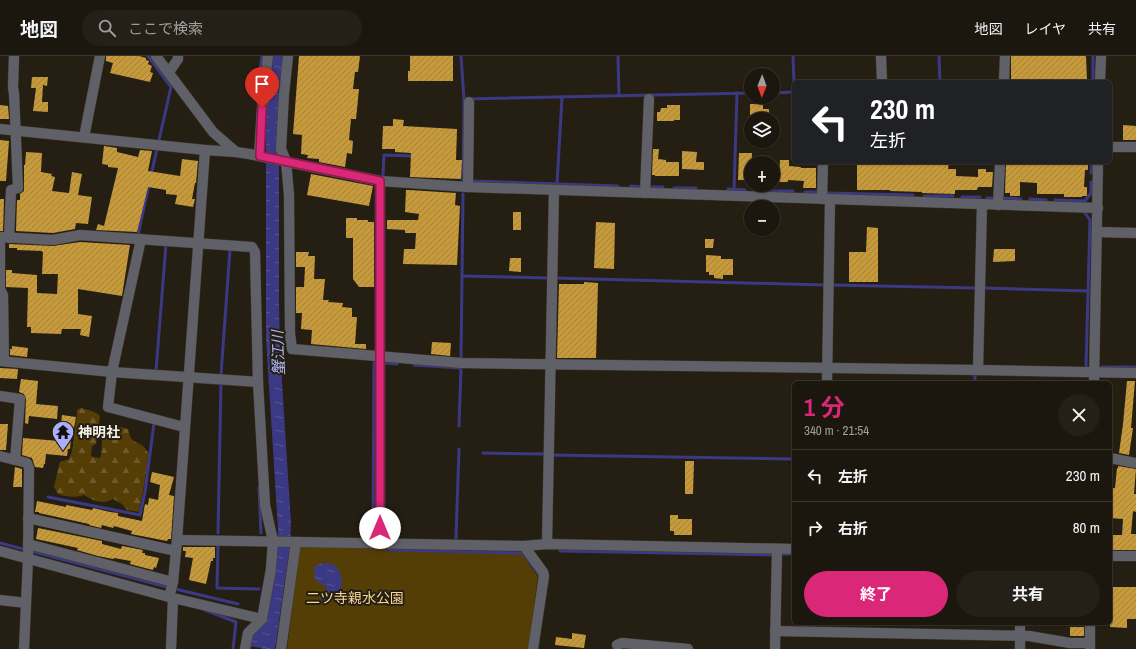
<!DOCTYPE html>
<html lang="ja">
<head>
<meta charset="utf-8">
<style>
  body { margin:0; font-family:"Archivo Narrow","Noto Sans JP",sans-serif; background:#252017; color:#f1f3f6; height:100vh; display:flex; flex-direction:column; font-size:15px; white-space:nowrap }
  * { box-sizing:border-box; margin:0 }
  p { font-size:13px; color:#a09f9e }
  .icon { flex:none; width:22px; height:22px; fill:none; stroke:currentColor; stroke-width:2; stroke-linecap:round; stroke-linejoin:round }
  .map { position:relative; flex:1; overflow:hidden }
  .details { position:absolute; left:792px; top:325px; width:320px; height:244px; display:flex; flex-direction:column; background:#1c170e; border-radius:6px; box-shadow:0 1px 3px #0004,0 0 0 1px #3a362e }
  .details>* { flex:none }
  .hud { position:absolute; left:792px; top:24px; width:320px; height:84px; border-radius:6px; box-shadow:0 1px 3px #0004,0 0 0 1px #3a362e; background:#202124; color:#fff; overflow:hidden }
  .needle { width:26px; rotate:181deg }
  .controls { position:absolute; left:744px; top:12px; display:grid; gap:8px }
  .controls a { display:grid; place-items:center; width:36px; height:36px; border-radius:50%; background:#1c170e; box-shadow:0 1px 3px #0004,0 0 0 1px #3a362e; font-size:20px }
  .pin { position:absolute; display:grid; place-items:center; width:34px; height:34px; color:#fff; margin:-41px -17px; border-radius:50% 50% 50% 0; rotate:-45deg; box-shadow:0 0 4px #0007 }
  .pin .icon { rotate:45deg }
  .me { position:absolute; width:44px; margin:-22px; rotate:0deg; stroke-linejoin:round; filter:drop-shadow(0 0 3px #0008) }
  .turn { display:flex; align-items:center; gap:14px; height:84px; padding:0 12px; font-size:18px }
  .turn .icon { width:52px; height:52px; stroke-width:2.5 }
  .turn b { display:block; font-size:28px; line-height:34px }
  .round { display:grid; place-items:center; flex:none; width:42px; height:42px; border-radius:21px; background:#252017 }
  .overview { display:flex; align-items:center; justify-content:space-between; height:68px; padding:0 12px }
  h1 { font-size:24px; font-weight:700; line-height:30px; color:#db2777 }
  .primary-button { display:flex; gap:8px; margin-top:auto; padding:8px 12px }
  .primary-button a { flex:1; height:46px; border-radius:24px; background:#db2777; color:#fff; font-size:16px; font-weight:700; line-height:46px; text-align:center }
  .primary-button a+a { background:#252017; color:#f1f3f6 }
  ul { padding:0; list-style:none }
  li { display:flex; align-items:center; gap:12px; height:52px; padding:0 12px; border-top:1px solid #3a362e }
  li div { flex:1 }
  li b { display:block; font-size:15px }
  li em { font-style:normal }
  header { display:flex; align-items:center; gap:24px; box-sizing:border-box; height:56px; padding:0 20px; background:#1c170e; border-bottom:1px solid #3a362e }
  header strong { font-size:19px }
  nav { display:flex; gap:22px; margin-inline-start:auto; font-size:14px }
  .search { width:280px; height:36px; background:#252017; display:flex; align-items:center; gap:10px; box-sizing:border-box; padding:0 14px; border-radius:22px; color:#a09f9e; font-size:15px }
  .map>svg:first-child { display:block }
</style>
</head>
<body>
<header>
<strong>地図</strong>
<div class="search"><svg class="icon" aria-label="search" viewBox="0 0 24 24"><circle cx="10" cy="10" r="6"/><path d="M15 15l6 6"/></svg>ここで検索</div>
<nav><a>地図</a><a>レイヤ</a><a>共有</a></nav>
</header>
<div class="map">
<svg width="1136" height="593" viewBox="0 0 1136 593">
  <defs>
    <pattern id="forest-firs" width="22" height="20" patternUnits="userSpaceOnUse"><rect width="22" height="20" fill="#553e06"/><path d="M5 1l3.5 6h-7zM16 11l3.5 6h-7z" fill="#6e5a2a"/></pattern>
    <pattern id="water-ripples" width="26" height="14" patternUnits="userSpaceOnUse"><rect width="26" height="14" fill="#3c3984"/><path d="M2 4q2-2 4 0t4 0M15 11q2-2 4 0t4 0" fill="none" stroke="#595695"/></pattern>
    <pattern id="building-hatch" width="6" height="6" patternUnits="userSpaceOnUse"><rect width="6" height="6" fill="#c69a3b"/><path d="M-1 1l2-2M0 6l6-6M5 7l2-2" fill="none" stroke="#a1813e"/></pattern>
  </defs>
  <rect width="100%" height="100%" fill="#251f13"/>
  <!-- forest -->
  <path fill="url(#forest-firs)" d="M81,352C88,354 95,355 100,360L96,388L92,390L91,399L93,401L100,402C104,393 99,380 106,372C107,370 110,370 112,369L128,373C131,387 134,384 143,390C145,392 147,395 149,398L143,436L139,456L127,454L122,448L113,443C102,449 94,445 84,439C75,442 67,441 58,438L54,431L59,409L60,406L69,403C74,393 73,384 75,373C76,365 77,362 77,354Z"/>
  <!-- park -->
  <path fill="#553e06" d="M302,490L387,493V495L522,498L538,521L528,593H287L299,492Z"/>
  <!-- water -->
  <g fill="url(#water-ripples)">
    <path d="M272,0H285L279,98V249L280,295L291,467L290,490L275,593H262V592L246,590L248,581L267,564L277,490L278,473L266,282V46Z"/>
    <path d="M326,507C329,508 332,508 335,510C344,517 344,535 335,543C331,546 324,545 319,544C335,533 324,531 315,523L314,514L315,510L320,508Z"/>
  </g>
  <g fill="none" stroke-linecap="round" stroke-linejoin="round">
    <!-- stream -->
    <g stroke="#3c3984" stroke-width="3">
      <path d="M148,0L171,31L159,84"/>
      <path d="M461,0L464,43L463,125"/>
      <path d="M618,0L619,40"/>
      <path d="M793,0L794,27"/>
      <path d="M939,0L940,26"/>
      <path d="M1093,26V0"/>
      <path d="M258,28L262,0"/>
      <path d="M773,37L794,36"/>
      <path d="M464,43L751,37"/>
      <path d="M1091,117L1092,106"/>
      <path d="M151,119L157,93"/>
      <path d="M383,119L384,99L414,100"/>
      <path d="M471,125L618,130"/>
      <path d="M557,128L562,41"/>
      <path d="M631,130L641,131"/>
      <path d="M651,131H663"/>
      <path d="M674,132H696"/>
      <path d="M728,133L745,134"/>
      <path d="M734,134L737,37"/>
      <path d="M754,134H760"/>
      <path d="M769,135H793"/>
      <path d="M805,136H817"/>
      <path d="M827,137L913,139"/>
      <path d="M924,140H953"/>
      <path d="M962,141H980"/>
      <path d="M987,142H995"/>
      <path d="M1004,142L1021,143"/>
      <path d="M1030,143L1046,144"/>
      <path d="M1055,144L1085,145L1091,137V126"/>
      <path d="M1085,157L1090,164L1086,311"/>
      <path d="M138,179L149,128"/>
      <path d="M462,220L549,222"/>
      <path d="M554,222L825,229"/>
      <path d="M831,229L976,232"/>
      <path d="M984,232L1088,235"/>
      <path d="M461,303L463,138"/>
      <path d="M386,307L397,308"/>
      <path d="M414,309L461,312L459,370"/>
      <path d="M1102,311H1136"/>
      <path d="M156,315L166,188"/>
      <path d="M221,319L230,193"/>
      <path d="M975,327V319"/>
      <path d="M483,397L545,398"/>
      <path d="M551,399L794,403"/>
      <path d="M259,431L261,477"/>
      <path d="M48,441L140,459L145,436L154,367"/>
      <path d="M218,477L221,327H219"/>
      <path d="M373,479L374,306"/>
      <path d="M456,482L459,393"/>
      <path d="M0,487L167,531L238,548"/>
      <path d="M218,489L217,532L259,533"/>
      <path d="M389,494L523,497L540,520V522"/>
      <path d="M560,495L774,499"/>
      <path d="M781,498H794"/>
      <path d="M205,554L236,566L233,593"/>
    </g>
  </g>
  <!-- building -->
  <g fill="url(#building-hatch)">
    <path d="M106,0H139L146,2V4L149,5L148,8L152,10L150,16L153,17L150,26L110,17L113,7L106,5Z"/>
    <path d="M299,0H360L358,16H355L353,33H359L356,63H351L349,84L353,85L352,98L347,97L345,111L319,106V103L307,102L308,99L301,98L302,79L293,78Z"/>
    <path d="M410,0H453V25H408V15H410Z"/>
    <path d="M1011,0H1086L1087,24L1011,26Z"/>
    <path d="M32,21H48L47,30L43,29L42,46H48V56L33,55L36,32H31Z"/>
    <path d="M750,48H763V53H769V63L750,62Z"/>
    <path d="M0,49L8,50L9,63H0Z"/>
    <path d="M667,49H680V64H674V65H657V56H660L661,52H667Z"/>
    <path d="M393,63L404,64L403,70L457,73L456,104H462L461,123L410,121L411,97L395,96V93H382L383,70H393Z"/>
    <path d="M1123,69L1136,70V84H1123Z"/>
    <path d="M0,84L9,85L6,125H0Z"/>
    <path d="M104,90L117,92V96L138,101L140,94L152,95L148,115L180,120L182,103L198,105L196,127H195L192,143H195L193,151L175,148L177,139L166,138V134L148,131L137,176L96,174L98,168L104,170L118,112L108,111V109L102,108Z"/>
    <path d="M653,93H659L658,103L666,104V106H679V120H655V119H652Z"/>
    <path d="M682,95L697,96L696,106H704V114L682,113Z"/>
    <path d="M26,96L42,97L41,116L52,118L51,120L55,121L52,135L69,137L72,116L82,118L78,139L92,141L88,168L76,167L75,173L53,177L16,175L17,144H20V138L24,135V109H25Z"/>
    <path d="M739,97H752L751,124H738Z"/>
    <path d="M780,104H789V110L801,111V112H816V132H803L804,125L788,124V126H779Z"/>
    <path d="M857,106H949L948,113H956V120L978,121V113H986V116H993L992,131H978L977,134H955V138L922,137V136L890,135V134H857Z"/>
    <path d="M1006,106H1088V114H1085L1084,131H1087V140H1082V141H1064V138H1037V127L1020,126V140H1010V137H1005Z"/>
    <path d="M311,118L373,130L369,150L307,139Z"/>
    <path d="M406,134H409L456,137L455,149L460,150L457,209L403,208L404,193H415L416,177H405V174L387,173V164H418L419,158L405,156Z"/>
    <path d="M0,143H4L3,175H0Z"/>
    <rect x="513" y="156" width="8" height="18"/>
    <path d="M346,162H357V164H368V166H374V231H359L353,223V182H346Z"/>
    <path d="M596,166L615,167L614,213L594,212Z"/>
    <path d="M867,171L878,172V226H849V196H866Z"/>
    <path d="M705,183H714L713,192H705Z"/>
    <path d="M80,186L130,189L122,240L78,233V258L92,260L89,281L80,279L81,273H62L61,278L31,277V271H27L28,232L6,231V214H12V217L37,219V237L57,238L58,218H42L43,196H42V195L17,194V192H9V188L53,190Z"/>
    <path d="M994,193H1015V205L993,206Z"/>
    <path d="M296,196H309L308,200H315L314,223H325L323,244H329L328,246L343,247L342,251L352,252V261H357L355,288H366V293L311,288L312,274L301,273L302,257H296V231H304L305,211H296Z"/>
    <path d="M706,199L721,200V203H733V219H723V223L714,222V219H709V216H706Z"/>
    <path d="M510,202H521V216L509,215Z"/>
    <path d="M584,226L598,227L596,302H557L559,228H584Z"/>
    <path d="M432,286L451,287L450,300L431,298Z"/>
    <path d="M12,290L28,292L27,301L10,299V293H12Z"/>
    <path d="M0,312L18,313L17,323L0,322Z"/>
    <path d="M21,323L38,325L36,348L58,350L57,363L29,360L28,368L25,367L26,343L24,338L19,336Z"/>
    <path d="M1127,325H1135L1131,372H1133L1129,399L1119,397L1123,368Z"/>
    <path d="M62,359L76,361L74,372L72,371L70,393H68L67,400L46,398L45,408H44L43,412L35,411L32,402L22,399L23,382L59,385Z"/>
    <path d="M0,368H8L6,394H0Z"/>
    <path d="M685,405H694L693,438H685Z"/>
    <path d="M1118,410L1136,413L1134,438H1136V456L1133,455L1131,478H1136V494H1110V479H1122L1123,463L1110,462V432H1115L1117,412H1118Z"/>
    <path d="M15,411L22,413V431H13Z"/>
    <path d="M152,416L174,421L169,439L174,440L171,483H168L167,485L131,478L132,475L114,470L113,472L102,469L101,472L89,469V468L39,457V456H35L37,445L66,451V449L92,454L93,452L110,456L118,457V460L142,465L145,448L148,449L149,442L158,444L160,429L150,426Z"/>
    <path d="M670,459H678V463H692V479H674V475H670Z"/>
    <path d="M38,472L102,485V488L121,493L122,490L143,494L142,497H145V499L159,502L156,512L154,511L153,514L145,512L130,508L131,505L114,502L113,503L98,500L77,494L78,492L36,483Z"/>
    <path d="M183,491H215V502H213V505H211L206,528L189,524L193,502L185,501L186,495H183Z"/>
    <path d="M1110,531H1136V563H1127V572L1110,571Z"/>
    <rect x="1070" y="571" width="14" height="9"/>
    <path d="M572,577L586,579L584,592L555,589L556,581L572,583Z"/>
  </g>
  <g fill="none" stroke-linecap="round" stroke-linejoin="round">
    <!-- minor casing -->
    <g stroke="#423c31" stroke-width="11">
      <g id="minor">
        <path d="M156,0L213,76L236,96"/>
        <path d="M288,0L284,38L281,93L286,105L289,139L290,278L292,293L461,307L978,314L1136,317"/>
        <path d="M881,0L882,26"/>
        <path d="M169,16L178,3V0"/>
        <path d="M1004,26L1005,0"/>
        <path d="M1100,26L1101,0"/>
        <path d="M0,73L205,94L236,96L249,98L380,125L468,131L1098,152"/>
        <path d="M84,81L100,0"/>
        <path d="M1110,91H1136"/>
        <path d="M259,100L262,52L268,0"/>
        <path d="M468,131L469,46"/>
        <path d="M645,137L649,43"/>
        <path d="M822,143L823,106"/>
        <path d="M998,149L1000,106"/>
        <path d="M1097,176L1136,177"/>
        <path d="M0,181L53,184L80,179L252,191L255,196L258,326L265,449L273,485L271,513L262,563L248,577L245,593"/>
        <path d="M9,182L11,134L18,132L14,37L13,32L14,0"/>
        <path d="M141,183L112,316L108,351L184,371"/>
        <path d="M0,184V233L3,239L4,305"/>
        <path d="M0,305L112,316L258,326"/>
        <path d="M978,314L982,148"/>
        <path d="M827,327L830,143"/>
        <path d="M1094,327L1098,106"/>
        <path d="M0,340L20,343L15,404"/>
        <path d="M0,400L27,407L29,412L28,503L24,593"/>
        <path d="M1110,402L1136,407"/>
        <path d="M28,462L176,495"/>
        <path d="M177,484L524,490L547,488L794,493"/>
        <path d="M28,488L173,526"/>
        <path d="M380,488V125"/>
        <path d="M547,488L554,134"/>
        <path d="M524,490L543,516L544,520L533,593"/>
        <path d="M0,495L169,541L262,563"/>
        <path d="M1110,500H1136"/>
        <path d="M169,541L173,526L177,484L205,94"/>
        <path d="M0,544L26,547"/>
        <path d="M775,575L1029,580L1070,587H1090"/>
        <path d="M617,589L622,587L688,593"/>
        <path d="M171,593L173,542"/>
        <path d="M281,593L296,486"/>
        <path d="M775,593L777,493"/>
        <path d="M1020,593V567"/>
        <path d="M1090,593V567"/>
      </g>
    </g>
    <!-- minor -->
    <use href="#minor" stroke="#606168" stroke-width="10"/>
  </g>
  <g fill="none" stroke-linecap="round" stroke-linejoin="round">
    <!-- route casing -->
    <g stroke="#8e194d" stroke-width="10">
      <path id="route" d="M262,52L260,100L380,125V472"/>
    </g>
    <!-- route -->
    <use href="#route" stroke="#db2777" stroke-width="7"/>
  </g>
  <!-- icons -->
  <defs>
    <g id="temple-pin" transform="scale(1.15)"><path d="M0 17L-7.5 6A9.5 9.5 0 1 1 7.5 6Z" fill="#abaffb" stroke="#251f13"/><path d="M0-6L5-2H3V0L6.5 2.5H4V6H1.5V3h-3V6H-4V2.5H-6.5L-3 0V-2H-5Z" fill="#111"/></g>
  </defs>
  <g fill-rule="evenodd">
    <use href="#temple-pin" x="63" y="376"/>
  </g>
  <g text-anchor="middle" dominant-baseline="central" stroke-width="4" stroke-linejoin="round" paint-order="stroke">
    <!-- poi labels -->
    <g font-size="14" font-weight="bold" fill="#f5f1e8" stroke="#251f13" text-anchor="start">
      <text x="78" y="376">神明社</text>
    </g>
    <!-- park labels -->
    <g font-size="14" fill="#f7d594" stroke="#251f13">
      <text x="355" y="542">二ツ寺親水公園</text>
    </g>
    <!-- water labels -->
    <g font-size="15" font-style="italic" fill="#b4b9f9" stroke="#251f13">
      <text transform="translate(278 297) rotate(-92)">蟹江川</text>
    </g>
  </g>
</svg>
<div class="controls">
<a><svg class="needle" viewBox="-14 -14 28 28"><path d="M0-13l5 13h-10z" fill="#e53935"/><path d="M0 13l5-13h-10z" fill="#a09f9e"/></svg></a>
<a><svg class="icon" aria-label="layers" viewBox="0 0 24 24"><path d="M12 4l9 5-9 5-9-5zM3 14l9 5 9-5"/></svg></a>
<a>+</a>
<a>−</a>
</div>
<div class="pin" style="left:262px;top:52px;background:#d93025"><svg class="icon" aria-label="arrive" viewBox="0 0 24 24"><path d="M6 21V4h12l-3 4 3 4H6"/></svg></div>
<svg class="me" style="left:380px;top:472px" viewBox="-20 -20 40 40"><circle r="19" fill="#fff"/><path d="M0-13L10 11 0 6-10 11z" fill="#db2777"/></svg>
<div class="hud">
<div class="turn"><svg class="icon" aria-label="left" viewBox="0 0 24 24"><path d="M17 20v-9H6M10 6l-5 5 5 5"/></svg><div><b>230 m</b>左折</div></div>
</div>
<section class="details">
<div class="overview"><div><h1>1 分</h1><p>340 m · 21:54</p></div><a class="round"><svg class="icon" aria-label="close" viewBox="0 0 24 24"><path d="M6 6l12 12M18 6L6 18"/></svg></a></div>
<ul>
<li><svg class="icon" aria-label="left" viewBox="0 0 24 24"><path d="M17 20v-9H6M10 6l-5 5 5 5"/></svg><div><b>左折</b></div><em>230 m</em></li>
<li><svg class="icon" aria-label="right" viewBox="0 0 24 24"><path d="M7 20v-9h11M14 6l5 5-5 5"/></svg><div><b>右折</b></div><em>80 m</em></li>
</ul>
<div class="primary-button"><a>終了</a><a>共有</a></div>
</section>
</div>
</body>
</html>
